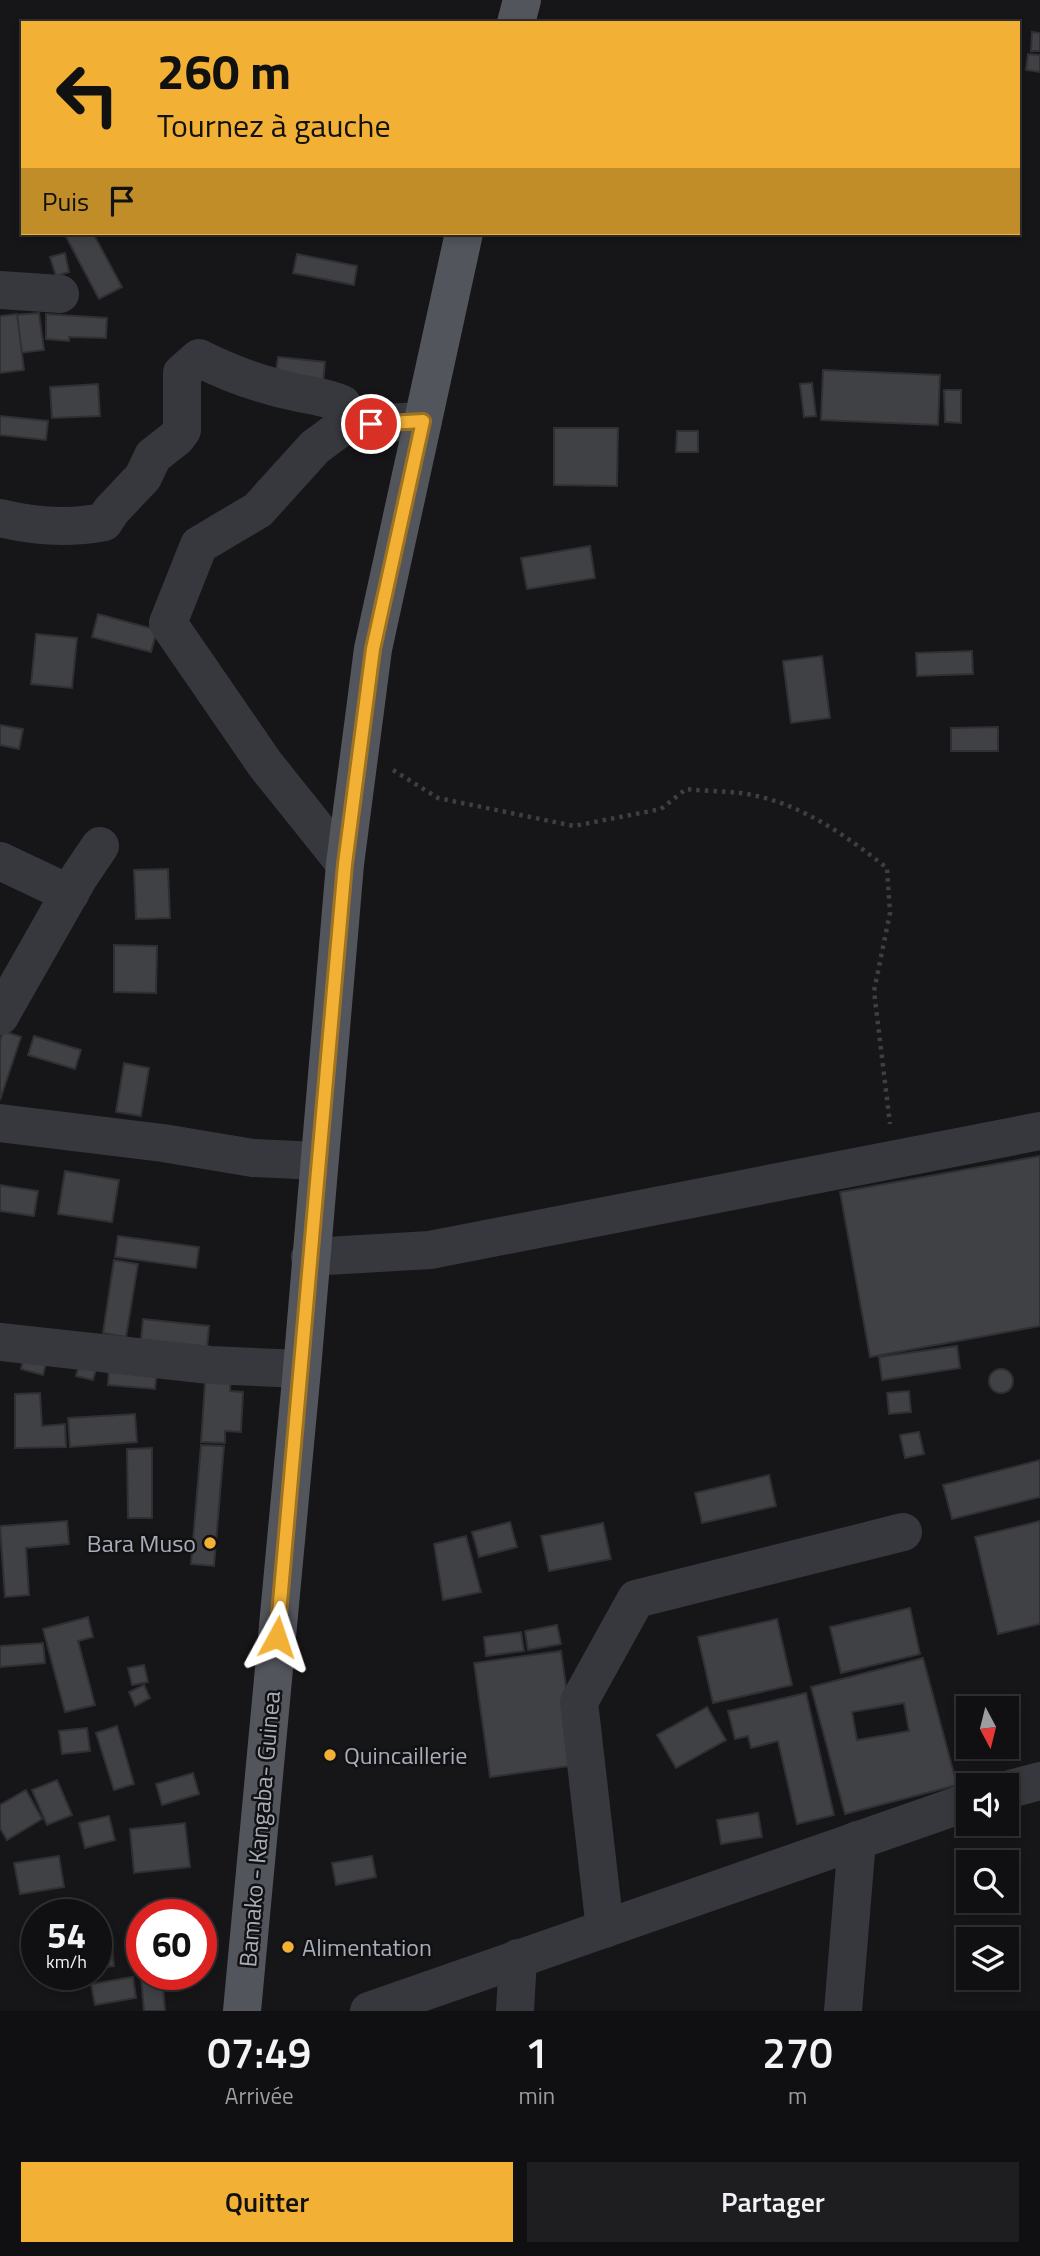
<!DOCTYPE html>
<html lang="fr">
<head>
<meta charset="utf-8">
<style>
  body { margin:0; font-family:"Titillium Web",sans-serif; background:#1e1e20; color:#f1f3f6; height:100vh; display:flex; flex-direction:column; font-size:26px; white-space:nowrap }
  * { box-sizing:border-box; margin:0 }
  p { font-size:23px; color:#9c9d9f }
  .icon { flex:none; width:38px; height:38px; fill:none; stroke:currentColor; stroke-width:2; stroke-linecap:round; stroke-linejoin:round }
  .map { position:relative; height:2011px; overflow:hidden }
  .drawer { display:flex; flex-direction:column; background:#101012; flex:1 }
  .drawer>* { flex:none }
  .hud { position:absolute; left:21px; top:21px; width:999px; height:214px; border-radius:0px; box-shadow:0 4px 10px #0003,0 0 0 2px #303032; background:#f2b134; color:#111; overflow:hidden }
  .needle { width:46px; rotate:173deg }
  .fabs { position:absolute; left:956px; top:1696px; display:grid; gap:14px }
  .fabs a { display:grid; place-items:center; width:63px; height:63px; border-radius:0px; background:#101012; box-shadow:0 4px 10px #0003,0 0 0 2px #303032; font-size:35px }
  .speed { position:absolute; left:21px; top:1899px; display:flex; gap:14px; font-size:35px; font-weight:700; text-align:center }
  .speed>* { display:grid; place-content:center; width:91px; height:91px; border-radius:50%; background:#101012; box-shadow:0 4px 10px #0003,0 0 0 2px #303032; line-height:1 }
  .speed small { font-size:18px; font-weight:400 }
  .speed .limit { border:10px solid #d22; background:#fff; color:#111 }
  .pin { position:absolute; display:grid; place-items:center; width:60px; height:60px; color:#fff; margin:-30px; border:4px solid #fff; border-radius:50%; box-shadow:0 2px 7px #0007 }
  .me { position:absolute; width:77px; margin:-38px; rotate:5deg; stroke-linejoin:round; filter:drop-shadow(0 0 5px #0008) }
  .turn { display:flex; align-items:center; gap:24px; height:147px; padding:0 21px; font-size:32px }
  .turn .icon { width:91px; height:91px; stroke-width:2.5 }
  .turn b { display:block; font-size:49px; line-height:60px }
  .then { display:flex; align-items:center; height:66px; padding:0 21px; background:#0003; gap:14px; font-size:26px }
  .eta { display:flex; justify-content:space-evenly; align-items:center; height:119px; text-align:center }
  .eta b { font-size:42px; font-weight:600; line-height:49px }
  .cta { display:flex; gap:14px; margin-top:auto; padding:14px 21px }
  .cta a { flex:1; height:80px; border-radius:0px; background:#f2b134; color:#111; font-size:28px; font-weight:600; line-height:80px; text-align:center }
  .cta a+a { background:#1e1e20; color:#f1f3f6 }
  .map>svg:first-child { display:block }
</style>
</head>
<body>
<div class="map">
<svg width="1040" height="2011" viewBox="0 0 1040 2011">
  <rect width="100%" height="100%" fill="#161618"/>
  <!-- building -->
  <g fill="#404145" stroke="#303034" stroke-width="2" fill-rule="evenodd">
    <path d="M1032,32L1040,33V51H1031Z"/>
    <path d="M1028,54L1040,55V72L1026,70Z"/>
    <path d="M64,233H93L122,287L99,299Z"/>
    <path d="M65,253L69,272L56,276L50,257Z"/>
    <path d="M297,254L357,266L354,285L293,273Z"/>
    <path d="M39,313L44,350L20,353L14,315Z"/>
    <path d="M17,314L24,370L0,373V316Z"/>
    <path d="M46,314L107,318L106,338L69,337V341L46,339Z"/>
    <path d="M278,357L325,362L323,383L275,379Z"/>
    <path d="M823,370L940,375L938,425L821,420Z"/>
    <path d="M812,383L816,416L804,417L800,384Z"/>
    <path d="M98,384L100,416L52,418L50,387Z"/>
    <path d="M944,390H961V423L945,422Z"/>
    <path d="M0,416L48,421L46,440L0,435Z"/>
    <path d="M554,428H618L617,486L554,485Z"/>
    <path d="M677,431H698V452H676Z"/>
    <path d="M590,546L595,578L527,589L521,558Z"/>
    <path d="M98,614L157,630L151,652L92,637Z"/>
    <path d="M36,634L77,638L72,688L31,684Z"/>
    <path d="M972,651L973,674L917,676L916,653Z"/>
    <path d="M822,656L830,718L791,723L783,661Z"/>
    <path d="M0,725L23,729L19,749L0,745Z"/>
    <path d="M998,727V751H951V728Z"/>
    <path d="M168,869L170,918L136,919L134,870Z"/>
    <path d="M114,945L157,946L156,993L114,992Z"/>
    <path d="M3,1031L21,1037L0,1100V1041Z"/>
    <path d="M34,1036L81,1050L75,1069L28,1055Z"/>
    <path d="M124,1063L149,1068L141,1116L116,1112Z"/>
    <path d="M1040,1156V1326L870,1357L840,1192Z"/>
    <path d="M65,1171L119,1180L112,1222L58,1214Z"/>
    <path d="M0,1185L38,1191L34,1216L0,1211Z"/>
    <path d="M118,1236L199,1247L196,1268L115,1257Z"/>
    <path d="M114,1260L138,1264L126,1337L103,1333Z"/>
    <path d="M143,1319L209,1326L207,1348L141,1340Z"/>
    <path d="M957,1346L960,1368L882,1380L879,1357Z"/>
    <path d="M25,1354L47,1359L43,1375L21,1369Z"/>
    <path d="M80,1361L97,1365L93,1380L76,1376Z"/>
    <path d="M109,1365L157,1369L155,1389L108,1385Z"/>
    <path d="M206,1369L231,1370L230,1391L243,1392L241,1432L225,1431V1443L201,1442Z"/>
    <circle cx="1001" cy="1381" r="12"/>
    <path d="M909,1391L911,1412L889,1414L887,1393Z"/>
    <path d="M40,1393L42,1426L65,1424L66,1447L15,1448V1394Z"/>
    <path d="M135,1414L137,1442L70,1447L68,1418Z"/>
    <path d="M919,1432L924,1454L905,1458L900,1435Z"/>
    <path d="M201,1445L224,1446L214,1566L191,1564Z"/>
    <path d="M152,1448V1518H128L127,1449Z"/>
    <path d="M1040,1460V1497L952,1519L943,1485Z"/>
    <path d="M769,1475L776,1506L702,1523L695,1493Z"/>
    <path d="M67,1521L69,1544L26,1548L29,1595L5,1597L0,1526Z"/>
    <path d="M1040,1521V1624L998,1634L975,1537Z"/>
    <path d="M510,1522L517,1547L479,1557L472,1532Z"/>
    <path d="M603,1523L611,1559L549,1571L541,1536Z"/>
    <path d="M466,1536L481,1592L443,1600L434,1544Z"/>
    <path d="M910,1608L920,1654L841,1673L830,1627Z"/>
    <path d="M88,1617L93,1637L78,1641L95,1705L65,1712L43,1629Z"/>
    <path d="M777,1619L792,1685L713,1703L698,1637Z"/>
    <path d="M557,1625L561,1644L528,1650L525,1631Z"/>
    <path d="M521,1632L524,1651L486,1656L484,1637Z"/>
    <path d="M43,1643L45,1663L0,1667V1646Z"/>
    <path d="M561,1651L577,1765L490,1777L474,1663Z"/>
    <path d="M923,1658L957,1785L845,1814L811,1687ZM904,1703L909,1731L857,1740L852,1712Z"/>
    <path d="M144,1665L148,1682L132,1685L128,1668Z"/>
    <path d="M144,1685L150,1698L135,1706L129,1692Z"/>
    <path d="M806,1693L834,1815L797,1824L778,1741L751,1748L748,1736L735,1739L728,1711Z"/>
    <path d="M707,1707L726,1740L676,1768L657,1735Z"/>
    <path d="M117,1726L134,1784L114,1790L96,1733Z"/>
    <path d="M87,1728L90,1751L62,1754L59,1731Z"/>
    <path d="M193,1773L199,1794L162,1805L156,1784Z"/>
    <path d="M57,1780L72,1815L47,1825L32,1790Z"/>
    <path d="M26,1790L42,1819L7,1840L0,1828V1805Z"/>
    <path d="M758,1813L762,1837L721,1844L717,1820Z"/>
    <path d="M109,1816L115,1840L85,1848L79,1823Z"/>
    <path d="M185,1823L190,1867L134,1873L130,1829Z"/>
    <path d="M59,1856L64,1887L20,1894L14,1863Z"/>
    <path d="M372,1856L376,1877L336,1885L332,1863Z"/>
    <path d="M111,1939L114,1966L96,1968V1941Z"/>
    <path d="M140,1966L142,1974H162L165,2011H144Z"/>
    <path d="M133,1977L136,1998L95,2005L91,1984Z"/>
  </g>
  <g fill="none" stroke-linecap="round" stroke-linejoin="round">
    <!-- path -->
    <path stroke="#3d3f44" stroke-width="4.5" stroke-dasharray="3.5 5" stroke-linecap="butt" d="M393,770L438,798L574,826L661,809L686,789C703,791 722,791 740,793C796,800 844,834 887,868L890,913L874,991L890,1124"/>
    <!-- minor -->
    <g stroke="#37383d" stroke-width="38">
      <path d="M0,290L60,294"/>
      <path d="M0,518C36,527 68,529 104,522L111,511L143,477L153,456L176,438L182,430V373L199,358C230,374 265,386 299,393C315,396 328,398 342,404L345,425"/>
      <path d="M0,861L70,894"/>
      <path d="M345,864L265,764L168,623L199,545L258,510L315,447L345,425L423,421"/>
      <path d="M0,1016L79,877L100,846"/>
      <path d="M0,1123L163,1143L253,1158L319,1161"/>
      <path d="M310,1257L430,1250L1040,1131"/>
      <path d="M0,1342L210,1365L302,1369"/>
      <path d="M1006,1790L1040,1781"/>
      <path d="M605,1929L579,1702L636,1599L903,1532"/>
      <path d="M369,2011L968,1802"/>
      <path d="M515,2011L518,1958"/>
      <path d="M843,2011L857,1840"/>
    </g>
    <!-- primary -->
    <g stroke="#53555c" stroke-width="38">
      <path d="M516,23L522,0"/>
      <path d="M242,2011L302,1369L345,864L373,649L464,233"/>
    </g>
  </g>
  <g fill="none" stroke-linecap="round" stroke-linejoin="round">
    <!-- route casing -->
    <g stroke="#9d7322" stroke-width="18">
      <path id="route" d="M277,1637L345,864L373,649L423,421L371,424"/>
    </g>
    <!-- route -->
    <use href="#route" stroke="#f2b134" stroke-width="12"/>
  </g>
  <!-- markers -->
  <g fill="#f2b134" stroke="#111113" stroke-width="2.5">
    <circle cx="210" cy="1543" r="7"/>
    <circle cx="330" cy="1755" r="7"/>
    <circle cx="288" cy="1947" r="7"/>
  </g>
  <g text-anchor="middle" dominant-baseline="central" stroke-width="5" stroke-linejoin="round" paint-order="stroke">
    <!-- poi labels -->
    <g font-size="24" fill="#a8adb8" stroke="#111113" text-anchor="start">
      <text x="196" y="1543" text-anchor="end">Bara Muso</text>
      <text x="344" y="1755">Quincaillerie</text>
      <text x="302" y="1947">Alimentation</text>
    </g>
    <!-- street labels -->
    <g font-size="24" fill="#a8adb8" stroke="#111113">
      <text transform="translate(259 1829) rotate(-85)">Bamako - Kangaba- Guinea</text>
    </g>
  </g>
</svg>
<div class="fabs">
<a><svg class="needle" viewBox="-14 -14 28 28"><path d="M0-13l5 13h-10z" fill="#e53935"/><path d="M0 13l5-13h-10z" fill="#9c9d9f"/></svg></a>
<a><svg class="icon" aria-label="sound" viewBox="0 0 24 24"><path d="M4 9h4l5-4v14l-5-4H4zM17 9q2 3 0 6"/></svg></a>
<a><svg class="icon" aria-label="search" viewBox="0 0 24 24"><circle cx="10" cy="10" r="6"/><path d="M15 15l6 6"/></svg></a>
<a><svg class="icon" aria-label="layers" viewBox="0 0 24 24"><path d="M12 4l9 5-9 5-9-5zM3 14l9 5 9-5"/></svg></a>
</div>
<div class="speed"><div>54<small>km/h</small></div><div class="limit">60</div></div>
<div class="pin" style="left:371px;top:424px;background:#d93025"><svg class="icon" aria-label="arrive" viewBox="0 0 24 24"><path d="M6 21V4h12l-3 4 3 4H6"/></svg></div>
<svg class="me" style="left:277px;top:1637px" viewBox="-20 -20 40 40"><path d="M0-17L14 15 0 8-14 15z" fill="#f2b134" stroke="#fff" stroke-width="4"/></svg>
<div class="hud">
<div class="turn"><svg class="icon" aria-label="left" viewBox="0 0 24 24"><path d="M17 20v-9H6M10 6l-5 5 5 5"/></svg><div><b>260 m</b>Tournez à gauche</div></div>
<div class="then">Puis<svg class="icon" aria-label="arrive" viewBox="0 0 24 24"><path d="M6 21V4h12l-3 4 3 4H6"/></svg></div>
</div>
</div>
<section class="drawer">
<div class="eta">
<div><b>07:49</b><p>Arrivée</p></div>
<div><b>1</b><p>min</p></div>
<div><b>270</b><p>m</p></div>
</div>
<div class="cta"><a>Quitter</a><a>Partager</a></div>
</section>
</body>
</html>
